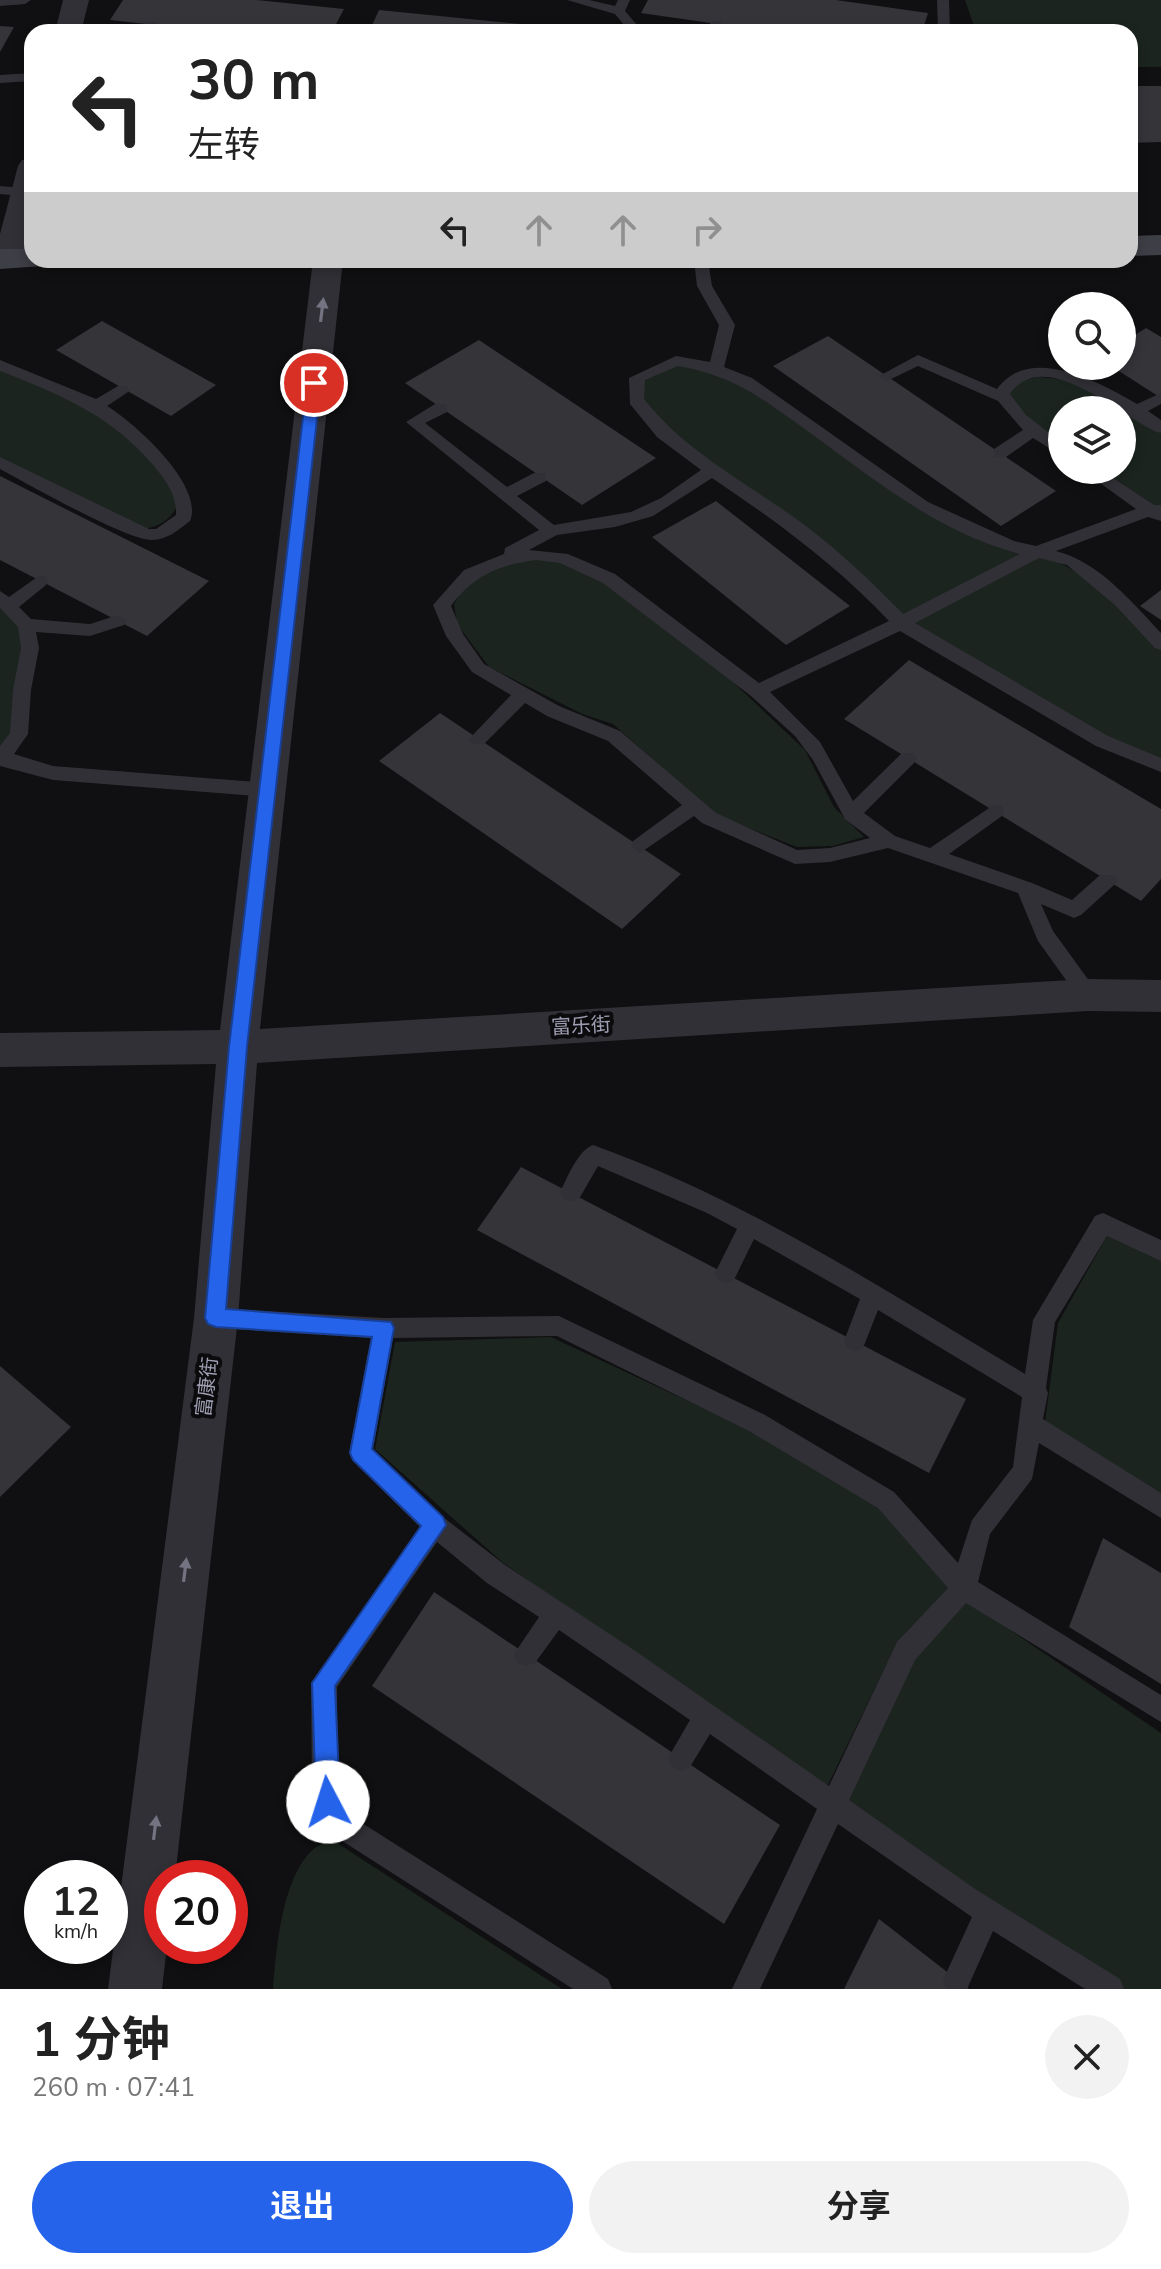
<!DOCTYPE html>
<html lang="zh">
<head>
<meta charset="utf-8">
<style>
  body { margin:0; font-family:"Nunito Sans","Noto Sans SC",sans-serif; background:#f2f2f2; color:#222; height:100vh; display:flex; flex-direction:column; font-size:30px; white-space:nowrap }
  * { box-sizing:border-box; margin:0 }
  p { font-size:26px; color:#767676 }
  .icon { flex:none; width:44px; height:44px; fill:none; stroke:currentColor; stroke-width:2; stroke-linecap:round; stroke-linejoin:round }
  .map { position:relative; height:1989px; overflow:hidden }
  .drawer { display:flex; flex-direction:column; background:#fff; flex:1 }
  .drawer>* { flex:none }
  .top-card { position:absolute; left:24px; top:24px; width:1114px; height:244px; border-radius:24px; box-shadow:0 4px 12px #0003; background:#fff; color:#222; overflow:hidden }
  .tools { position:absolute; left:1048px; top:292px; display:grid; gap:16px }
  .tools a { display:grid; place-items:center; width:88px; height:88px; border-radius:50%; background:#fff; box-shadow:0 4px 12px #0003; font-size:40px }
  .speed { position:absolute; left:24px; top:1860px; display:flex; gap:16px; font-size:40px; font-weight:700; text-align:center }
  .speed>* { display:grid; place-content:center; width:104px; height:104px; border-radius:50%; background:#fff; box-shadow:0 4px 12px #0003; line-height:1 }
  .speed small { font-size:20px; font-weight:400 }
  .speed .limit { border:12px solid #d22; background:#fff; color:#111 }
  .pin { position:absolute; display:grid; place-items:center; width:68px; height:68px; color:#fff; margin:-34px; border:4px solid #fff; border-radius:50%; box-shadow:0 2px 8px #0007 }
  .me { position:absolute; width:88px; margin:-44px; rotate:355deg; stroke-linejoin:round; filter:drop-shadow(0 0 6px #0008) }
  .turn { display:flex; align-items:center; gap:28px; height:168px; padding:0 32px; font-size:36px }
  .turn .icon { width:104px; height:104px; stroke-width:2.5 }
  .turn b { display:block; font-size:56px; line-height:68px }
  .lanes { display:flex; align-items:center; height:76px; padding:0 32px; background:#0003; justify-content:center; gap:40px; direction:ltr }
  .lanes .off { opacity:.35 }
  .round { display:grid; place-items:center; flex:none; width:84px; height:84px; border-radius:42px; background:#f2f2f2 }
  .headline { display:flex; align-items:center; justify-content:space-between; height:136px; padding:0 32px }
  h1 { font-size:48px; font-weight:700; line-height:60px }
  .action { display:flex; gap:16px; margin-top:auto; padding:16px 32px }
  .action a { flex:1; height:92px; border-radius:48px; background:#2563eb; color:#fff; font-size:32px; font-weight:700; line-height:92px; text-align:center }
  .action a+a { background:#f2f2f2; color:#222 }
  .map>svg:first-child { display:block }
</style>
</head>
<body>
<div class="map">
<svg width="1161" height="1989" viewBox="0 0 1161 1989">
  <rect width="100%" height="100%" fill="#100f11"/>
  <!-- green -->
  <g fill="#1b241e">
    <path d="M965,0H1161V67H1130V32H976Z"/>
    <path d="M677,363L745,382L916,506L1030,552L902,620L714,468L639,399V379Z"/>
    <path d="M0,369L37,381L129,432L180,501C171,518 164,525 145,529L42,481L0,457Z"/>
    <path d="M1038,377L1068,380L1161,431V509L1150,508L1094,470H1122V410H1062V448L1037,430L1007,396L1016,382Z"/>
    <path d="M1040,554C1089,572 1125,611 1161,649V761L1110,739L913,622Z"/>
    <path d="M521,558H550L581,568L616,589L717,667L805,750L834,807L864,837L833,846L797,847L716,815L613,724L582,714L489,667L457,624L454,604L467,581Z"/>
    <path d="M0,606L19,626L23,649L16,733L0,753Z"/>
    <path d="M1107,1236L1161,1260V1495L1045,1422L1058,1323Z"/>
    <path d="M551,1337L748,1429L877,1505L950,1586L895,1647L825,1791L502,1562L375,1449L395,1342Z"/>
    <path d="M966,1600L1161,1733V1989H1120L843,1804L912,1652Z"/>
    <path d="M334,1841L562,1989H273C276,1950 282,1873 316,1847C321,1844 329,1843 334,1841Z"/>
  </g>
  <!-- building -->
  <g fill="#343439">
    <path d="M123,0H257L344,9L332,32H217L110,20Z"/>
    <path d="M648,0H836L928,13L922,32H772L641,13Z"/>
    <path d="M379,10L580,30V32H369Z"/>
    <path d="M0,26L14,27L0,52Z"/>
    <path d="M1130,86H1161V142L1130,143Z"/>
    <path d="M102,321L216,385L171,416L56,350Z"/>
    <path d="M1146,328L1161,337V398L1111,366H1122V343Z"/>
    <path d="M828,336L1056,491L1001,526L773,366Z"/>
    <path d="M479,340L656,458L582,505L405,383Z"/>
    <path d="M0,476L209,581L147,636L0,560Z"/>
    <path d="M716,501L850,606L786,645L652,537Z"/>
    <path d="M1161,590V620L1140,606Z"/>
    <path d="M909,660L1161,809V879L1141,901L844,719Z"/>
    <path d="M440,713L681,874L622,929L379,761Z"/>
    <path d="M521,1167L966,1399L929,1473L477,1230Z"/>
    <path d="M0,1366L71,1427L0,1497Z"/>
    <path d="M1103,1538L1161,1573V1684L1069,1627Z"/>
    <path d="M434,1592L780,1825L724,1924L372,1686Z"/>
    <path d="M879,1919L969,1989H844Z"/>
  </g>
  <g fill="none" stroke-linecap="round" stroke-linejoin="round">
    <!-- lane -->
    <g fill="#313036" fill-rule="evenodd">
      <path d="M0,0H31L25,4L0,6Z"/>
      <path d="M567,0H589L615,6L618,0H630L625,11L643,32H630L615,14Z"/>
      <path d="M937,0H949L950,32H938Z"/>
      <path d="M711,21H721L719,32H707Z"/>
      <path d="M146,22H156L157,25L153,32H141Z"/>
      <path d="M32,73V81L0,83V75Z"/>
      <path d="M0,186L32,189V197L0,194Z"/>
      <path d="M694,260H708L712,286L735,325L724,367L752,378L928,502L1014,541L1036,546L1136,509L1082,470H1101L1154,505H1161V521L1148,517L1056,551C1099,562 1131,601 1161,633V650L1155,648L1115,605L1067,565L1039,558L915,623L1108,736L1161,758V772L1096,746L900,631L770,692L820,742L853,801L902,753H914L917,758L914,763L864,813L895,836L930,848L995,804L1002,806L1004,811L1002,816L949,854L1032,883L1072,900L1100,875H1114L1117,880L1114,885L1081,915L1074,918L1041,904L1053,931L1095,989L1098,995L1095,1001L1088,1003L1081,1001L1038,941L1018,893L888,848L830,862L795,864L702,823L694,816L640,853L631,846L633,841L682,805L608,741L547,716L525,703L484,744H472L469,739L511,695L472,672L446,636L433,605L464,570L504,554L505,548L539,530L406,422L435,404H447V412L425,423L507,487L534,473H546V481L517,496L554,525L631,512L661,498L701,470L657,437L630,404L629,378L676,356L710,362L719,325L697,286ZM678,366C739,377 763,400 813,435C877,482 942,534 1020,554L903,614C868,578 830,542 788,513C735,476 685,450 644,399L645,380ZM712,478C776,521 836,565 889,621L759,683L615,574L568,554L529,550L557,535L615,527L653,516ZM536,560L560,563L603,583L751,696L795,736L813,760L845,819L870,838L830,848L797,850L716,813L620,731L559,706L484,664L463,634L451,606C474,575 499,565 536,560Z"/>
      <path d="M918,355L997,389C1030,343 1101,383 1137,404L1161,393V404L1148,411L1161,420V433C1126,423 1046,342 1010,394L1026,415L1062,443V456L1033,438L1006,457H994V449L1023,430L998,401L918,366L887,381L879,376Z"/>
      <path d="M0,360L96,399L118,386H128V392L107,406C135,423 205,486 190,521C178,530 167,540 152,540C128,541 26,483 0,469V457L149,529H156L176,515C177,494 165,480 153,465C111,415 59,394 0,371Z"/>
      <path d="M40,575L46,577L48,581L46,585L19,607L31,619L90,624L118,615L127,621L124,625L90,636L36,632L39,648L31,690L28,734L14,754L53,766L268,783L275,785L277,790L275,795L268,797L53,780L0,766V746L10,733L13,690L21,648L18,627L0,608V591L9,597Z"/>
      <path d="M593,1145C747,1200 886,1291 1025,1374L1033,1320L1095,1216L1103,1213L1161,1240V1261L1107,1236L1055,1322L1046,1388L1048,1393L1043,1419L1161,1493V1518L1039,1443L1032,1479L990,1534L978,1582L1161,1695V1722L966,1603L915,1660L849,1800L975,1889L1120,1979L1124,1989H1085L993,1931L967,1989H947L943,1980L972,1917L838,1824L760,1989H732L817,1809L710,1734L690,1767L681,1771L672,1767L668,1758L690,1720L559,1630L535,1663L526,1666L517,1663L514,1654L539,1617L487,1583L437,1542L337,1687L338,1785L343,1811L608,1979L612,1989H573L322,1828L312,1785L311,1683L420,1527L353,1461L349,1453L371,1338L216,1328L208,1325L205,1318L208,1311L216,1308L384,1318L559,1316L765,1415L894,1492L958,1563L972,1520L1013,1467L1022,1397L878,1310L863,1348L855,1351L847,1348L844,1341L860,1299L754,1239L734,1280L726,1283L718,1280L715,1273L737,1229L707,1213L598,1166L579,1199L571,1201L563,1199L560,1192C567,1178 578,1150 593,1145ZM557,1336L749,1431L878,1508L948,1588L897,1642L829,1786L634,1650L505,1565L443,1517L373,1449L393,1338Z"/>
    </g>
    <!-- street -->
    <g fill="#313036" fill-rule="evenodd">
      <path d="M63,0H89L81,32H55Z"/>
      <path d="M32,158C32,191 38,236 18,265L0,266V234L18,166L22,160Z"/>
      <path d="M313,260H343L260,1029L1088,979L1161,980V1012L1088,1011L257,1063L238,1318L175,1878H162V1946H167L162,1989H108L194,1318L216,1064L0,1067V1033L220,1030Z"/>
    </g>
    <!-- secondary -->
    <g fill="#3e3e46" fill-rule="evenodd">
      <path d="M1161,235V255L1130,256V236Z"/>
      <path d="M0,249H32V260H47L43,266L0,269Z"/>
    </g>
  </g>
  <!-- one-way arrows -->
  <defs><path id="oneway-solid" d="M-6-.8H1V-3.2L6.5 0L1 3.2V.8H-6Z" transform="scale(2)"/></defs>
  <g fill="#737381">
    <use href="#oneway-solid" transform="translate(322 310) rotate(-83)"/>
    <use href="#oneway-solid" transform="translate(185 1570) rotate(-83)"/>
    <use href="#oneway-solid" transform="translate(155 1828) rotate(-83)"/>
  </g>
  <!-- route -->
  <path fill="#2563eb" stroke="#184099" stroke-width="2" d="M314,378L321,383L247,1047L226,1309L391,1322L394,1328L372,1449L443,1517L446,1525L335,1686L340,1802L337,1810L328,1814L320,1810L316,1802L312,1683L421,1526L353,1460L350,1453L372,1337L216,1327L208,1324L205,1318L229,1047L307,383Z"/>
  <g text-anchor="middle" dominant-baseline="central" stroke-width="8" stroke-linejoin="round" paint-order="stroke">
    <!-- street labels -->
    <g font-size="20" fill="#9f9fb3" stroke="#0b0a0c">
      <text transform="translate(581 1026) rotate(-3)">富乐街</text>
      <text transform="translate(207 1387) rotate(-83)">富康街</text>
    </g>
  </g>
</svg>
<div class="tools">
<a><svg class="icon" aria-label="search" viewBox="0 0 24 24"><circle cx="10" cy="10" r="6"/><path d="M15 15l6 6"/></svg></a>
<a><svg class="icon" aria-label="layers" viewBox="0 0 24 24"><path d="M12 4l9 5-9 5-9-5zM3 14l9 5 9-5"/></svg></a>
</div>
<div class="speed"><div>12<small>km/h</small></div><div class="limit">20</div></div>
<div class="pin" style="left:314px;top:383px;background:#d93025"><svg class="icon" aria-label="arrive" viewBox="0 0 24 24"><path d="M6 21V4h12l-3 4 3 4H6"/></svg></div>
<svg class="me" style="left:328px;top:1802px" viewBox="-20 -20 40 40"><circle r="19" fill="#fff"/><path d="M0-13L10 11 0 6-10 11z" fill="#2563eb"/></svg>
<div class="top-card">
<div class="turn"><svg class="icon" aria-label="left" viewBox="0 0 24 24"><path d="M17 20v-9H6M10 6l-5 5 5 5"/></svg><div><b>30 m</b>左转</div></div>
<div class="lanes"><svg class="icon" aria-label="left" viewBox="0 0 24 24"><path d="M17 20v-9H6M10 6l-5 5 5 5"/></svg><svg class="icon off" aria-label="ahead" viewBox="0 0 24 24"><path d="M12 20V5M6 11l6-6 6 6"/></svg><svg class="icon off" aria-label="ahead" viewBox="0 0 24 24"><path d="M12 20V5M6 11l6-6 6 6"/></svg><svg class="icon off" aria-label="right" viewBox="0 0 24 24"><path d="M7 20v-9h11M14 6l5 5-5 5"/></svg></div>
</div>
</div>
<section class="drawer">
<div class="headline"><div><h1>1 分钟</h1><p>260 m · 07:41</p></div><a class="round"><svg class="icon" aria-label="close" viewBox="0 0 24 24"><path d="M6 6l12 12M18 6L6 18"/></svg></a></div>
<div class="action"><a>退出</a><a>分享</a></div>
</section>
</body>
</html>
